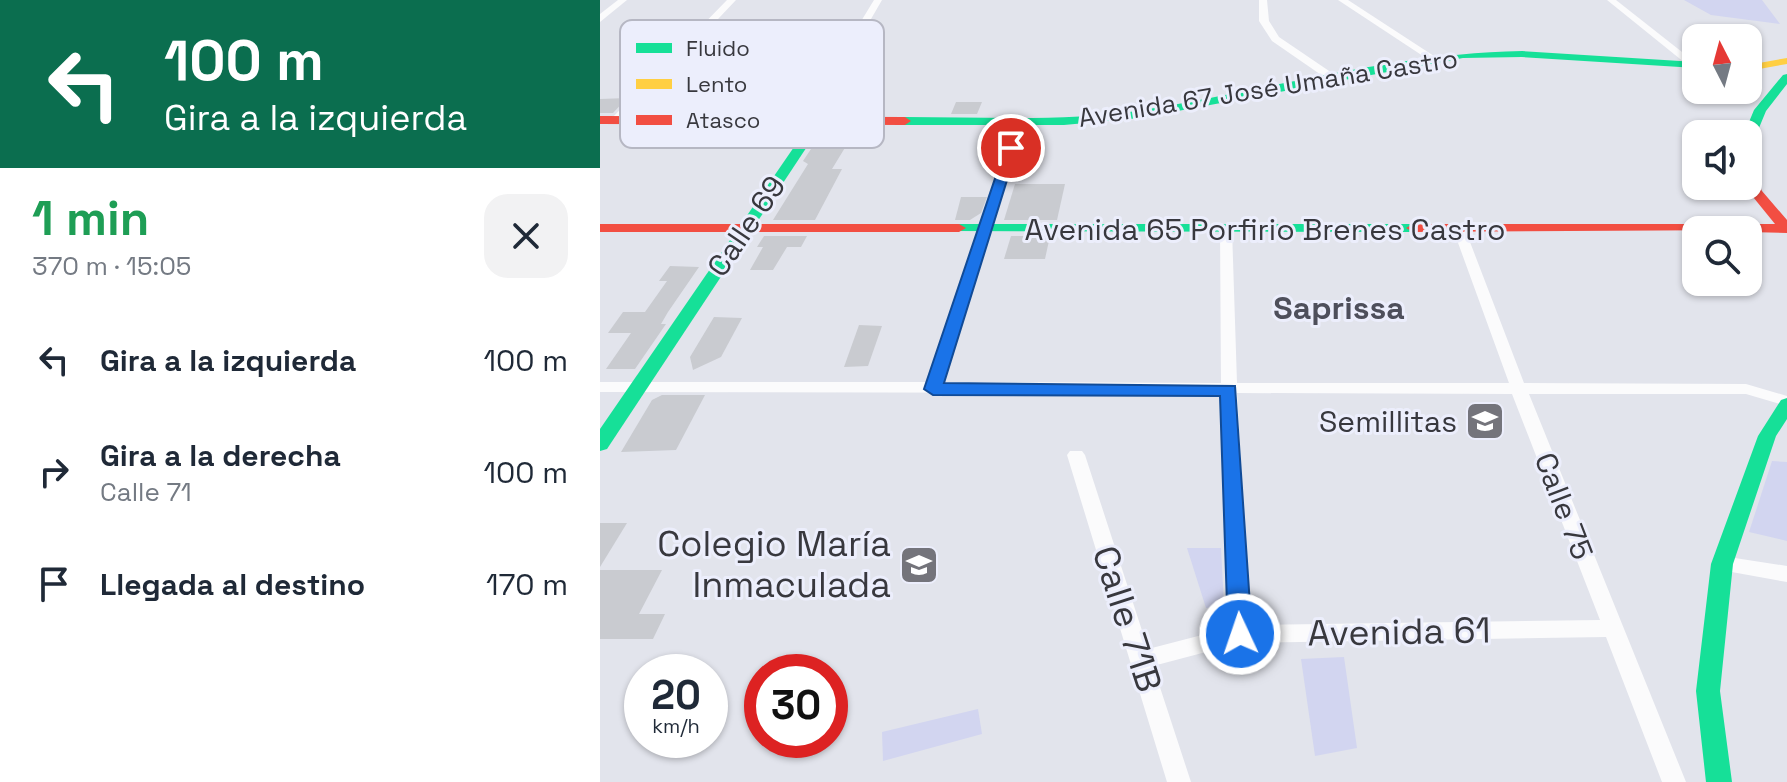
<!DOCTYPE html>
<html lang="es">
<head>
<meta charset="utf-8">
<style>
  body { margin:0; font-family:"Space Grotesk",sans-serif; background:#f2f2f3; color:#1f2937; height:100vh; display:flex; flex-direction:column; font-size:30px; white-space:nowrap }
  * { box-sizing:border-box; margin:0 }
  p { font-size:26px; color:#747a83 }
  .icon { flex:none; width:44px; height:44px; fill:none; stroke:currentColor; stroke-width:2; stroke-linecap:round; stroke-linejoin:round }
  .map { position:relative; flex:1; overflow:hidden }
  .panel { display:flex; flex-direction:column; background:#fff; width:600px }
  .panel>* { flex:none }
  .banner { background:#0b6e4f; color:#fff; overflow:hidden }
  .needle { width:52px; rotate:354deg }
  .buttons { position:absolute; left:1082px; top:24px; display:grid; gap:16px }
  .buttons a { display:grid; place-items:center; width:80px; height:80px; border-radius:16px; background:#fff; box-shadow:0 2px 6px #0004; font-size:40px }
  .speed { position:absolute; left:24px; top:654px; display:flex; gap:16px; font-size:40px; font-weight:700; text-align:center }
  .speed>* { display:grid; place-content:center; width:104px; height:104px; border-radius:50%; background:#fff; box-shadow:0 2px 6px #0004; line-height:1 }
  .speed small { font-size:20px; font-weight:400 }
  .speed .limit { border:12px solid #d22; background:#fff; color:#111 }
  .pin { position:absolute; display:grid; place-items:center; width:68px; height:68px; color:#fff; margin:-34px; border:4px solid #fff; border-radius:50%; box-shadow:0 2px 8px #0007 }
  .me { position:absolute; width:88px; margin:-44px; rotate:357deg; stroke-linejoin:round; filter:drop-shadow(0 0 6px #0008) }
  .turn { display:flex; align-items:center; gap:28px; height:168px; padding:0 32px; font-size:36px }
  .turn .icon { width:104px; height:104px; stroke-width:2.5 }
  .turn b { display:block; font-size:56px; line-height:68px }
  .round { display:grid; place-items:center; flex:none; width:84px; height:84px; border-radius:24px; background:#f2f2f3 }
  .headline { display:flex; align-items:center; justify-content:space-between; height:136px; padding:0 32px }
  h1 { font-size:48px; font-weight:700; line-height:60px; color:#1e9e55 }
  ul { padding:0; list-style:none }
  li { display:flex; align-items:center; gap:24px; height:112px; padding:0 32px }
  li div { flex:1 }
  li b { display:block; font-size:30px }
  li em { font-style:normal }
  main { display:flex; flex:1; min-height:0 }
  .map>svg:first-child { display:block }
</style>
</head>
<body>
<main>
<section class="panel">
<div class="banner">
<div class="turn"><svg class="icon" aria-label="left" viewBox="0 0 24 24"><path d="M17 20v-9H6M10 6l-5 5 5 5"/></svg><div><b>100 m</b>Gira a la izquierda</div></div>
</div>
<div class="headline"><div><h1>1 min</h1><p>370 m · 15:05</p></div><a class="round"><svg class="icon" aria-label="close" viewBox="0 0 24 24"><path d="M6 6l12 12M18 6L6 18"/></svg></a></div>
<ul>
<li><svg class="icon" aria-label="left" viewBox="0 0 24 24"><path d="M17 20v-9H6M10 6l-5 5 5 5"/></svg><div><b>Gira a la izquierda</b></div><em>100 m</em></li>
<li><svg class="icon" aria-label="right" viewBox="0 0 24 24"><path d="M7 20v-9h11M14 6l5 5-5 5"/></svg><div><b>Gira a la derecha</b><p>Calle 71</p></div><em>100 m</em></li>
<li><svg class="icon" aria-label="arrive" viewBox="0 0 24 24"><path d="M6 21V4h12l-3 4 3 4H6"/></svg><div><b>Llegada al destino</b></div><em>170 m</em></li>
</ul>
</section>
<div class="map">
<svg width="1187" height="782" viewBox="0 0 1187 782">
  <rect width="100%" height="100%" fill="#e2e4ec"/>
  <!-- green -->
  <g fill="#d2d5f0">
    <path d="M1084,0H1162L1180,24L1111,15Z"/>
    <path d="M1172,461L1187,462V541L1149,532Z"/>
    <path d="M587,548H621L624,606L606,608Z"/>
    <path d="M744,657L757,748L715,756L701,659Z"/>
    <path d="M378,709L382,734L283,761L282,732Z"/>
  </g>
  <!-- building -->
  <g fill="#c9cbd0">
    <path d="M27,98L13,113H0V99Z"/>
    <path d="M356,102H382L377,114H351Z"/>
    <path d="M225,128H257L232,169H242L215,220H173L208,164L203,161Z"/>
    <path d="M415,184H465L457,220H404Z"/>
    <path d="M361,197H387L381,213L370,220H355Z"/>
    <path d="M164,236H207L201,247H187L173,270H150L163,247H157Z"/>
    <path d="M411,236H450L445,259H404Z"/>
    <path d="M70,266L99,267L68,312L61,324H66L35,369H6L31,333H8L23,312H45L67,281H59Z"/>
    <path d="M114,317L142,318L121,357L93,370L90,357Z"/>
    <path d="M259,325L282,326L268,366L244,367Z"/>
    <path d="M62,395H105L76,450L21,452L52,400Z"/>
    <path d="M0,523H27L0,567Z"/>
    <path d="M0,570H62L39,614H65L53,639H0Z"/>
  </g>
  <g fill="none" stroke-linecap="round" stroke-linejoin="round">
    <!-- street -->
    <g fill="#fbfbfc" fill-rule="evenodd">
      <path d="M18,0H27L0,22V14Z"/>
      <path d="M127,0H136L84,55L241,54L274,0H282L249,57L240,87L222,123L213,121L230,87L238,60L79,61L19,123H11V119Z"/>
      <path d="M659,0H667L669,21L679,37L735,75V79H727L672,41L659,21Z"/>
      <path d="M738,0H748L837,58L829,60Z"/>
      <path d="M1007,0H1016L1096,63V67H1090Z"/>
      <path d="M420,119L425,122L343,382L621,383L620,229L626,225L632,229L637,383H909L853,229L859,225L865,229L924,383L1146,384L1187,396V406L1146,394H929L1086,782H1062L1006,637L640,643L553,666L591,782H567L467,455L470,451H482L485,455L548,649L629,628L621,393L0,392V382H327L415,122ZM637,393L912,394L1000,620L650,625Z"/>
      <path d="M1122,556L1187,566V582L1115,569L1112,564L1115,559Z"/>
    </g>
    <!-- fast -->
    <g fill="#16e098" fill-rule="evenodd">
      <path d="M922,51L1096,62V68L922,57L863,58L540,118L464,125H305L299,121L305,117C384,117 465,122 543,110C669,90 794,53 922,51Z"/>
      <path d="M1187,74V84L1166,111L1154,140L1148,144V134H1144L1154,110L1183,75Z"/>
      <path d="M214,118L224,121L7,449L0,451V429Z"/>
      <path d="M359,224H813L820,228L813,232L354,231L352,228Z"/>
      <path d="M1187,398V419L1176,436L1133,564L1120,691L1132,782H1106L1096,691L1111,564L1158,436L1181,400Z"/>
    </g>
    <!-- slow -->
    <path fill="#ffcf43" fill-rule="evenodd" d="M1187,58V64L1148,71V65Z"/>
    <!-- jam -->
    <g fill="#f24e42" fill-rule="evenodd">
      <path d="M0,116L305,117L311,121L305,125L0,124Z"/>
      <path d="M1148,172L1153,173L1162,191L1187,220V233L1148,232V230L813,232L806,228L813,224H1175L1149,192L1146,186Z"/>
      <path d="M0,224H359L366,228L359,232H0Z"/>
    </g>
  </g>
  <!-- route -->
  <path fill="#1a73e8" stroke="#114b97" stroke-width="2" d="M406,146L417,148L344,383L635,386L652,634L648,641L640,644L632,641L628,634L620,396L333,395L324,389Z"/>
  <!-- icons -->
  <defs>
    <g id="school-square" transform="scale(2)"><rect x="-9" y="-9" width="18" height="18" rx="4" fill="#74747b" stroke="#eceefc"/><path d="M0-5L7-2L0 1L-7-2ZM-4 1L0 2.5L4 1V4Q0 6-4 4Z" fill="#fff"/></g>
    <g id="university-square" transform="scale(2)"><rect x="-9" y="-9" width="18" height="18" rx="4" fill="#74747b" stroke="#eceefc"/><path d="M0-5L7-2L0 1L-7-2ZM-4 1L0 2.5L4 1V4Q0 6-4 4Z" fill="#fff"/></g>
  </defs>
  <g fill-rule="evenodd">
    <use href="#school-square" x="885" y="421"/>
    <use href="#university-square" x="319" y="565"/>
  </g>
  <g text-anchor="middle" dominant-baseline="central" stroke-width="6" stroke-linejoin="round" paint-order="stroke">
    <!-- far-street labels -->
    <g font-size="26" fill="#38383e" stroke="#eceefc">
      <text transform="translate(668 88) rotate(-9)">Avenida 67 José Umaña Castro</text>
    </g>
    <!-- street labels -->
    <g font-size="30" fill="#38383e" stroke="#eceefc">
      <text transform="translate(146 226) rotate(-56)">Calle 69</text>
      <text x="665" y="229">Avenida 65 Porfirio Brenes Castro</text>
      <text transform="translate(964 506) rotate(69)">Calle 75</text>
    </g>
    <!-- poi labels -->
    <g font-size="30" fill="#38383e" stroke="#eceefc" text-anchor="end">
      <text x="857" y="421">Semillitas</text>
    </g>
    <!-- neighbourhood labels -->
    <g font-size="32" font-weight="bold" fill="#4e4f5b" stroke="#eceefc">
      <text x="739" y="308">Saprissa</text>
    </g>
    <!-- near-poi labels -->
    <g font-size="36" fill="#38383e" stroke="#eceefc" text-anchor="end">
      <text x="291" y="544">Colegio María<tspan x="291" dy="41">Inmaculada</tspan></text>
    </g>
    <!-- near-street labels -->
    <g font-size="36" fill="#38383e" stroke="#eceefc">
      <text transform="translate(527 619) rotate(72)">Calle 71B</text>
      <text transform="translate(799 632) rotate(-1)">Avenida 61</text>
    </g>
  </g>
  <!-- legend -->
  <rect x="20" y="20" width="264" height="128" rx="12" fill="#eceefc" stroke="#b6b7c3" stroke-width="2"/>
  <rect x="36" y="43" width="36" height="10" fill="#16e098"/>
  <rect x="36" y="79" width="36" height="10" fill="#ffcf43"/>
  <rect x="36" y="115" width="36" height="10" fill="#f24e42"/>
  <g font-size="22" fill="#38383e">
    <text x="86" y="56">Fluido</text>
    <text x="86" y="92">Lento</text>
    <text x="86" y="128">Atasco</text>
  </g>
</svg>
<div class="buttons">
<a><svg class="needle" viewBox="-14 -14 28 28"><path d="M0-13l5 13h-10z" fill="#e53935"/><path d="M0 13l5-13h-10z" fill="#747a83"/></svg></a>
<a><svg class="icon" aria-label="sound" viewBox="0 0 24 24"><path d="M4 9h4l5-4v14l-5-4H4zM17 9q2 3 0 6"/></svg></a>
<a><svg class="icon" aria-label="search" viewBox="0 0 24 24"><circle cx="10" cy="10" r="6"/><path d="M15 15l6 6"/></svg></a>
</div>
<div class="speed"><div>20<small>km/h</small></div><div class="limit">30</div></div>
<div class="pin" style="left:411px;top:148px;background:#d93025"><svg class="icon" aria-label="arrive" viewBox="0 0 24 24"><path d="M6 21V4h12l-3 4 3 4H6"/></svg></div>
<svg class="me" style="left:640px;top:634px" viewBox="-20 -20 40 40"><circle r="17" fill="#1a73e8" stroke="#fff" stroke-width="3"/><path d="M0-11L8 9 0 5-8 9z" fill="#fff"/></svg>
</div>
</main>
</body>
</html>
